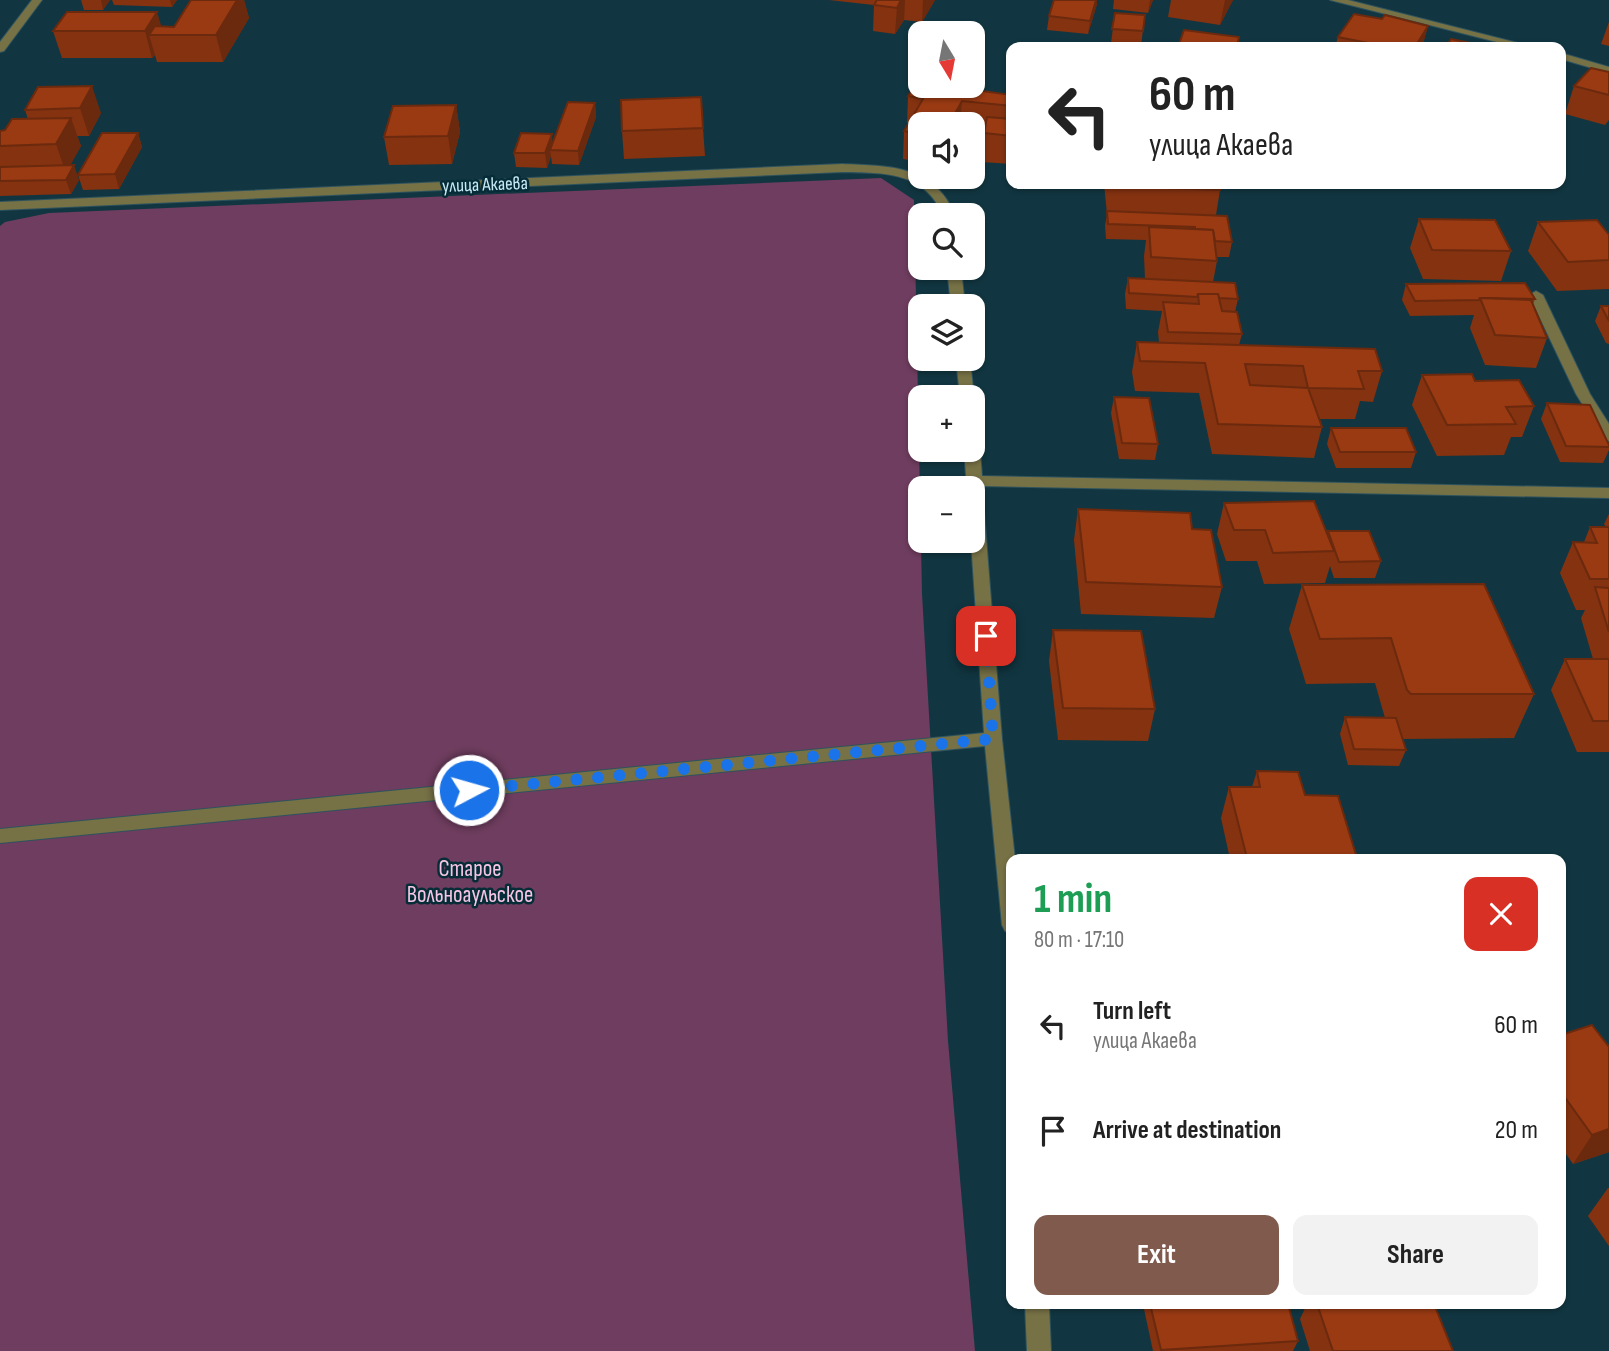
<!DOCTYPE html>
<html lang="en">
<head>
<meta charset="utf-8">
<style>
  body { margin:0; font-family:"Sofia Sans Condensed",sans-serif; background:#f2f2f2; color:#222; height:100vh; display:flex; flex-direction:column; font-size:26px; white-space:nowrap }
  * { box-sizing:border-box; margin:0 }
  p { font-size:23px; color:#767676 }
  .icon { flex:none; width:38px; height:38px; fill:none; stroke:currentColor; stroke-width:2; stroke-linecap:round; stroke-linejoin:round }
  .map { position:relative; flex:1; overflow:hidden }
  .drawer { position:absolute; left:1006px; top:854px; width:560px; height:455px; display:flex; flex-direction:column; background:#fff; border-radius:14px; box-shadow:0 2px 5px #0004 }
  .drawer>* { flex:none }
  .banner { position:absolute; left:1006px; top:42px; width:560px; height:147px; border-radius:14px; box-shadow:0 2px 5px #0004; background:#fff; color:#222; overflow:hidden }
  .needle { width:46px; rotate:170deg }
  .tools { position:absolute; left:908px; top:21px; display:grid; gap:14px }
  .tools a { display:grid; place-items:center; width:77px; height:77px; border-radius:14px; background:#fff; box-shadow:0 2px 5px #0004; font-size:35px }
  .pin { position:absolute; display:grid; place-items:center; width:60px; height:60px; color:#fff; margin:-30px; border-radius:14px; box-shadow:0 4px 10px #0006 }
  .me { position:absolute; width:77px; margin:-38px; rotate:84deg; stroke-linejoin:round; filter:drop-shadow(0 0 5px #0008) }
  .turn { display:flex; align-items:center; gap:24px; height:147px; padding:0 28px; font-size:32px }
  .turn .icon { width:91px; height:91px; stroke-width:2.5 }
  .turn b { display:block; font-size:49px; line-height:60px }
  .round { display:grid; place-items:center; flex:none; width:74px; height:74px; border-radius:14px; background:#f2f2f2 }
  .overview { display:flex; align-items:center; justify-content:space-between; height:119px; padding:0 28px }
  h1 { font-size:42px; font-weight:700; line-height:52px; color:#1e9e55 }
  .cta { display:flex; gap:14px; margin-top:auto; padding:14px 28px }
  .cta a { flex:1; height:80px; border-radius:14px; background:#805b4d; color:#fff; font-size:28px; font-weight:700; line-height:80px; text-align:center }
  .cta a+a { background:#f2f2f2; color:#222 }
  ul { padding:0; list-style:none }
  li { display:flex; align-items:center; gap:21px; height:105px; padding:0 28px }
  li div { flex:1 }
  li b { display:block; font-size:26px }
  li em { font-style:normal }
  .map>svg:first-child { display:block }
</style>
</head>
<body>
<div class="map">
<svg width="1609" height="1351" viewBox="0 0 1609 1351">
  <rect width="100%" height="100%" fill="#113641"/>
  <!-- green -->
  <path fill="#6f3d5f" d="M881,178L914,200L922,594L948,1041L975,1351H0V226L5,222L49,213Z"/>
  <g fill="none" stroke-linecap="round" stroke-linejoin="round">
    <!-- minor casing -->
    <g stroke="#2e535e" stroke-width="2">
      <g id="minor">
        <path d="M32,0H42L4,51L0,52V42Z"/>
        <path d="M1330,0H1348L1534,47H1517Z"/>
        <path d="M1561,53L1609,67V73L1561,59Z"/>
        <path d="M842,164C890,166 934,165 955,215H943C924,171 884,173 842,172L0,210V202Z"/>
        <path d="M947,268H961L965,306H951Z"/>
        <path d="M1536,291L1543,295L1590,394L1609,424V441L1604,439L1576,394L1529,295Z"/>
        <path d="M956,359H970L974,397L973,399L960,397Z"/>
        <path d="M973,446L980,450L982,476L1609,488V498L982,486L1002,739L1015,859H1012V933L1005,931L1002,925L985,746L0,843V829L984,733L971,541H973V488H967L964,450H973Z"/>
        <path d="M1025,1304H1049L1051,1351H1027Z"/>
      </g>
    </g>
    <!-- minor -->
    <use href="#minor" fill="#777146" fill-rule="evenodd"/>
  </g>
  <!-- wall -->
  <g fill="#843210">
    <path d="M81,0H110L103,10H84Z"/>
    <path d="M112,0H177L172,7L114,5Z"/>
    <path d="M191,0H244L249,18L223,62H157L155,55L152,58H62L53,31L174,27Z"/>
    <path d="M829,0H935L922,22L904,20L895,34L873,31L874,5Z"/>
    <path d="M1114,0H1153L1148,13L1113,9Z"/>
    <path d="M1171,0H1233L1220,25L1168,17Z"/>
    <path d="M1097,4L1088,34L1047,30L1049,16Z"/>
    <path d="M1115,13L1145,15L1141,45L1111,43Z"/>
    <path d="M1382,19L1428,26L1422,47H1335L1338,37Z"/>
    <path d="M1609,22V46L1601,44Z"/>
    <path d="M1239,37L1237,47H1178Z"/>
    <path d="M1609,72V120L1605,125L1565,114L1574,86Z"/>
    <path d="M38,87L101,113L89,136H77L81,146L70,165L79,180L71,194L0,196V131L5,130L28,119L25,110Z"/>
    <path d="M1012,95V164L981,162L984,131L973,130V124H920V162L903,159L904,131L908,124H907L908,96Z"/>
    <path d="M595,103L596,117L579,165L552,164L551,156L547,168L516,167L514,153L553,143Z"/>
    <path d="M456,105L460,132L452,164L389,165L384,137Z"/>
    <path d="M703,128L705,156L624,159L622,131Z"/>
    <path d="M138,133L142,147L119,189L83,190L78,175Z"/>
    <path d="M1104,184H1219L1220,190L1216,215L1232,242L1229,257H1217V261L1213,282L1238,299L1235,312L1242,334L1239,345L1382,371L1373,402L1360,401L1355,419H1319L1322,427L1314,458L1212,454L1199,393L1135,391L1132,372L1137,342H1159L1158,332L1162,311L1126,309L1125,294L1128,278L1145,279L1144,256L1146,240L1106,239L1105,226L1107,214Z"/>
    <path d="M1419,219L1511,251L1501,281L1423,279L1410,248Z"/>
    <path d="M1538,222L1609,235V289L1557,291L1528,251Z"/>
    <path d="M1406,284L1535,299L1533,304L1547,338L1536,368L1485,365L1470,328L1474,315L1410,316L1402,300Z"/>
    <path d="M1601,306H1609V344L1606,343L1595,321Z"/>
    <path d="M1422,375L1475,381L1534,406L1522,437H1511L1504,455L1437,456L1412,405Z"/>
    <path d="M1114,397L1158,444L1155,460L1119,459L1111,413Z"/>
    <path d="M1547,403L1609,445V450L1603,463L1560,462L1541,419Z"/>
    <path d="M1331,428L1416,452L1411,468H1336L1327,444Z"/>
    <path d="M1224,503L1327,533L1328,531L1381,561L1375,578H1334L1330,566L1325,583L1264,584L1257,561H1226L1217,534Z"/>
    <path d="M1078,509L1192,529L1222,587L1214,618L1081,614L1074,540Z"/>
    <path d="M1609,514V752H1577L1551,690L1565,659H1593L1581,618L1585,610H1576L1560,573L1573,542H1584L1590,527H1606L1604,524Z"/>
    <path d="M1302,585L1534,694L1514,738L1402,739L1406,750L1399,766L1348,765L1340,734L1345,717L1385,718L1375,683L1306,684L1289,629Z"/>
    <path d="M1053,630L1155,709L1148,741L1058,740L1049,661Z"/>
    <path d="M1257,771L1305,795L1357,858L1356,859H1230L1221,818L1229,787H1252Z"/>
    <path d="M1561,1035L1609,1047V1152L1573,1164L1561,1147Z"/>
    <path d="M1608,1188H1609V1246L1588,1216Z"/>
    <path d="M1146,1304H1150L1298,1341L1293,1351H1153L1144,1309Z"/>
    <path d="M1307,1304H1434L1453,1351H1310L1300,1319Z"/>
  </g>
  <!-- shaded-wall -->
  <g fill="#6b290d">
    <path d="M101,0H110L103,10Z"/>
    <path d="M170,0H177L172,7Z"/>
    <path d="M237,0H244L249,18L223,62L216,35Z"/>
    <path d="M901,0H905L904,20L895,34L897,8Z"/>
    <path d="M923,0H935L922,22Z"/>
    <path d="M1096,0H1097V4L1088,34L1090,21Z"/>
    <path d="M1150,0H1153L1148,13Z"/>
    <path d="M1225,0H1233L1220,25Z"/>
    <path d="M157,12L164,35H149L155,55L152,58L145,31Z"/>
    <path d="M1428,26L1422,47H1415Z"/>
    <path d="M92,86L101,113L89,136L80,108Z"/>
    <path d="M962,101L960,124H949Z"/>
    <path d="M595,103L596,117L579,165L578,151Z"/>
    <path d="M456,105L460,132L452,164L448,136Z"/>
    <path d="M71,118L81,146L66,173L56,144Z"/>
    <path d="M138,133L142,147L119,189L115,174Z"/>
    <path d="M552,134L553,148L550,150L551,156L547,168L545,153Z"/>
    <path d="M74,165L79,180L71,194L66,180Z"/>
    <path d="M1609,1129V1152L1573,1164L1592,1135Z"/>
  </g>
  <!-- building -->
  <g fill="#993a13" stroke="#6b290d" stroke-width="2">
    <path d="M191,0H237L216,35H149L155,26L174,27Z"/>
    <path d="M877,0H901L897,8L874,5Z"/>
    <path d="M1054,0H1096L1090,21L1049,16Z"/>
    <path d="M67,12H157L145,31H53Z"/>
    <path d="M1115,13L1145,15L1143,31L1112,29Z"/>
    <path d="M1354,14L1382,19L1385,15L1428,26L1415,47H1388L1338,37Z"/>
    <path d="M1184,30L1239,37L1237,46L1212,43L1211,47H1178Z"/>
    <path d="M1451,39L1480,45L1479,47H1446Z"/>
    <path d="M1486,45L1498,47H1484Z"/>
    <path d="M1591,68L1609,72V95L1574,86Z"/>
    <path d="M917,82H920V86H945L1012,95V106L962,101L949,124H920V134L904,131L923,99L908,96Z"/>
    <path d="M92,86L80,108L25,110L38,87Z"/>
    <path d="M701,97L703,128L622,131L621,100Z"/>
    <path d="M568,102L595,103L578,151L550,150Z"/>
    <path d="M456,105L448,136L384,137L393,106Z"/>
    <path d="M987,117L1012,119V136L984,133Z"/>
    <path d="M71,118L56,144L0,146V131L5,130L12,119Z"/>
    <path d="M102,133H138L115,174L78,175Z"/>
    <path d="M521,133L552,134L545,153H514Z"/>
    <path d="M74,165L66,180L0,181V167Z"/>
    <path d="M1111,184H1219L1220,190L1111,186Z"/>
    <path d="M1107,211L1227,216L1232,242L1215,241L1213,230L1195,229V227L1108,224Z"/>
    <path d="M1419,219L1495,220L1511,251L1432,250Z"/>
    <path d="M1597,220L1609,235V260L1568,262L1538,222Z"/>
    <path d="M1149,227L1213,230L1217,261L1151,257Z"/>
    <path d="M1128,278L1235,283L1238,299L1219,298L1218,294H1198L1197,297L1129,293Z"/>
    <path d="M1525,283L1535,299L1480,298L1479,300L1415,301L1406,284Z"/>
    <path d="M1198,294H1218L1222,311L1237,312L1242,334L1168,332L1163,302L1199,304Z"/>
    <path d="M1480,298L1531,300L1547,338L1495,335Z"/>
    <path d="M1601,306H1609V321Z"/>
    <path d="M1137,342L1375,349L1382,371H1358L1364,389L1308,388L1303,366L1245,364L1250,385L1308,388L1322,427L1218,424L1205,363L1140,361Z"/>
    <path d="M1472,374L1475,381L1519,380L1534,406L1506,407L1516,424L1447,425L1422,375Z"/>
    <path d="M1114,397L1149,398L1158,444L1122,443Z"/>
    <path d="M1547,403L1590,405L1609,445V447L1566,446Z"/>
    <path d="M1331,428H1406L1416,452H1340Z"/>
    <path d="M1314,501L1334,551L1273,553L1265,530H1234L1224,503Z"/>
    <path d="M1078,509L1190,513L1192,529L1211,530L1222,587L1086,582Z"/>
    <path d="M1590,527H1609V579H1590L1573,542L1597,543Z"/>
    <path d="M1328,531H1369L1381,561L1339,562Z"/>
    <path d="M1484,584L1534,694H1411L1407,690L1391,638L1320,639L1302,585Z"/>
    <path d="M1595,587L1609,588V632Z"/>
    <path d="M1053,630L1141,631L1155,709L1063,708Z"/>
    <path d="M1565,659H1609V721H1593Z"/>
    <path d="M1345,717L1396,718L1406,750L1354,749Z"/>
    <path d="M1257,771L1298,772L1305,795L1338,796L1357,858H1247L1229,787H1260Z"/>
    <path d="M1592,1025L1609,1047V1129L1592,1135L1561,1092V1035Z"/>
    <path d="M1150,1304H1288L1298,1341L1161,1350Z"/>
    <path d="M1317,1304H1434L1453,1351H1333Z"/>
  </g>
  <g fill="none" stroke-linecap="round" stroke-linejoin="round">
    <!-- route -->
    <path stroke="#1a73e8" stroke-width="12" stroke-dasharray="0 21.6" d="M469,790L993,739L986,636"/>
  </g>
  <g text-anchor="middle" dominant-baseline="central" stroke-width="5" stroke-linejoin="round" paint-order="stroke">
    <!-- far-street labels -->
    <g font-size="19" fill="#c8eaf5" stroke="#052c37">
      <text transform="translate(485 185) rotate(-2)">улица Акаева</text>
    </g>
    <!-- park labels -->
    <g font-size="23" fill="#f6c6e4" stroke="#052c37">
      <text x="470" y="869">Старое<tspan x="470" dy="26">Вольноаульское</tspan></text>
    </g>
  </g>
</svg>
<div class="tools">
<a><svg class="needle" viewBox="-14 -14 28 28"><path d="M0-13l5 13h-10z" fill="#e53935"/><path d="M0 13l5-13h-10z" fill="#767676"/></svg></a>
<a><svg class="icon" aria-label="sound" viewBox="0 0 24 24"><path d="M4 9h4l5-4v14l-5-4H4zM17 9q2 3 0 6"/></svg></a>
<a><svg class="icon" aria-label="search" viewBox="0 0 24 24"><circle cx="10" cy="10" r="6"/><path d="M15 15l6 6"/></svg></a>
<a><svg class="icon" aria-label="layers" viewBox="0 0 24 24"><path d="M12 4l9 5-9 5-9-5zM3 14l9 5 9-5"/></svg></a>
<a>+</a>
<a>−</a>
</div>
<div class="pin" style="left:986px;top:636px;background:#d93025"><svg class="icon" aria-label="arrive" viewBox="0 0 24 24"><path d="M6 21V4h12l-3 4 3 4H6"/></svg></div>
<svg class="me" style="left:469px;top:790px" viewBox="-20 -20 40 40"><circle r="17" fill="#1a73e8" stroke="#fff" stroke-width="3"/><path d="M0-11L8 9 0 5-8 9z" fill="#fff"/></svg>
<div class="banner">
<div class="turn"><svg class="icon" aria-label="left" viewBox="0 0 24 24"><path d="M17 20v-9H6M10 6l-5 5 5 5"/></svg><div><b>60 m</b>улица Акаева</div></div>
</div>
<section class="drawer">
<div class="overview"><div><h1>1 min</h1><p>80 m · 17:10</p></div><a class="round" style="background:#d93025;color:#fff"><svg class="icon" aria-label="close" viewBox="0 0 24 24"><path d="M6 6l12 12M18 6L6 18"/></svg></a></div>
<ul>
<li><svg class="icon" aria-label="left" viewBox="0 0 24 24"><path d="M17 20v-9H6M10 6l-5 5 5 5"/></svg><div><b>Turn left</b><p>улица Акаева</p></div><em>60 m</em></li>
<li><svg class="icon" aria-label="arrive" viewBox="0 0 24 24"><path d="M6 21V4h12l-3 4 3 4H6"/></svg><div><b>Arrive at destination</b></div><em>20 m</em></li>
</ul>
<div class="cta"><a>Exit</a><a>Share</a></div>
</section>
</div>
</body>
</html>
